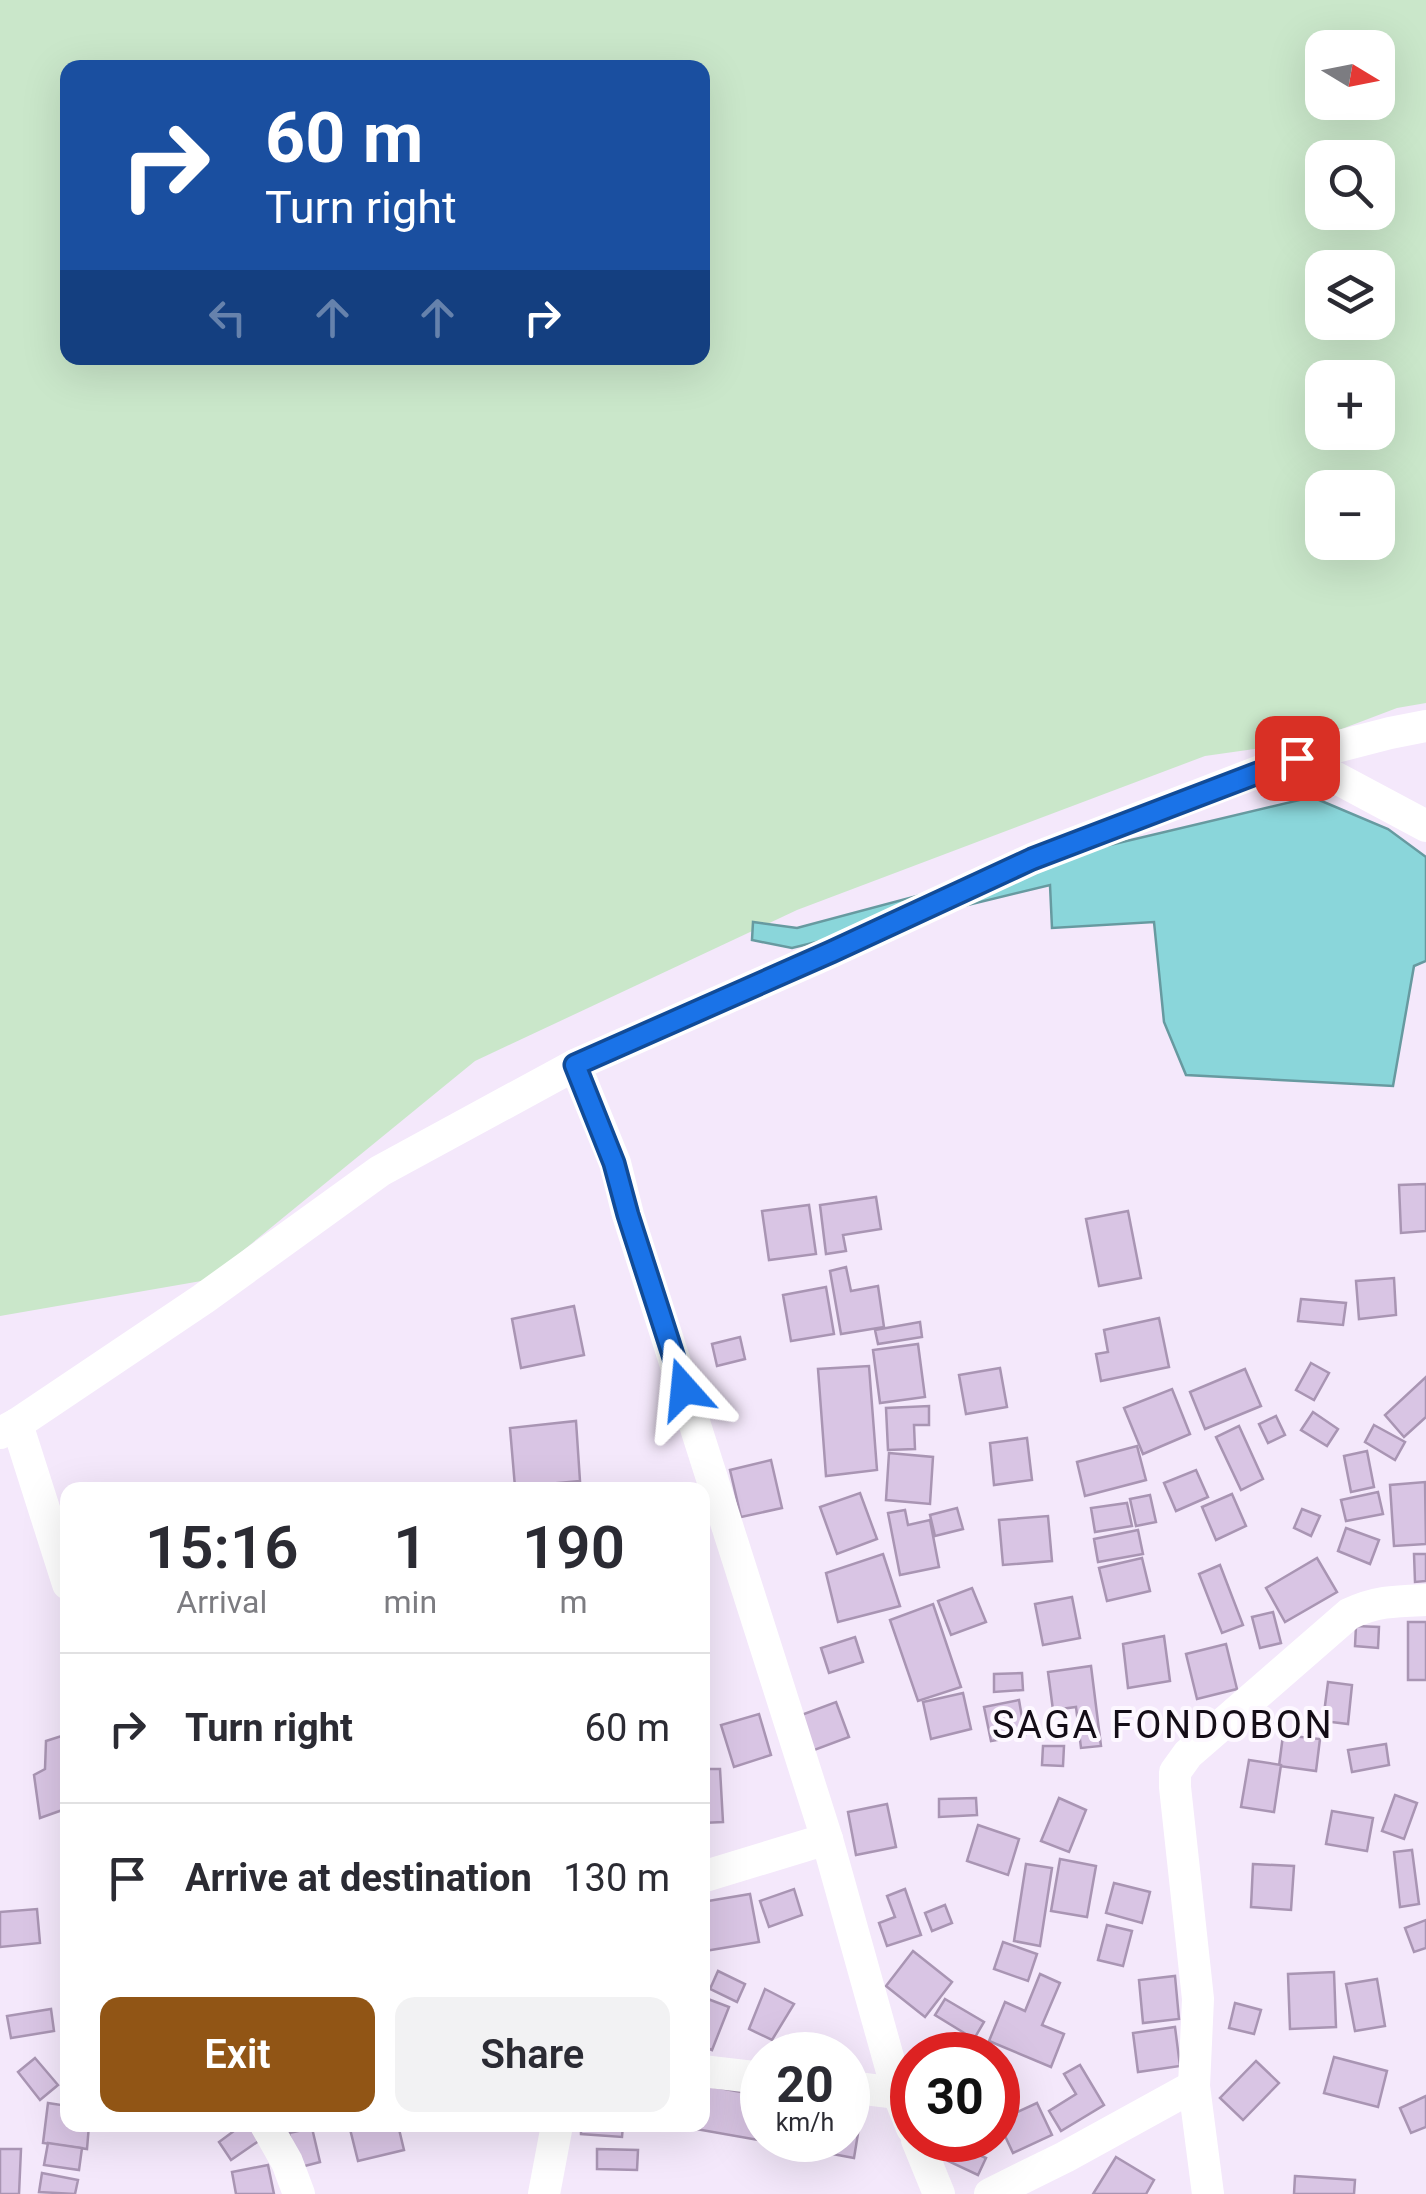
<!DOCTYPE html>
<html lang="en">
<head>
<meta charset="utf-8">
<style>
  body { margin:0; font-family:Roboto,sans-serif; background:#f2f2f3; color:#2b2b33; height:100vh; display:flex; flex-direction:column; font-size:38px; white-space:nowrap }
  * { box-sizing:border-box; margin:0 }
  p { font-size:32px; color:#7c7c81 }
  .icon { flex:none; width:55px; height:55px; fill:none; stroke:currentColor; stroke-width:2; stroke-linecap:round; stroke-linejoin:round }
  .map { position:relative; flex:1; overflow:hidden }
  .drawer { position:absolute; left:60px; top:1482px; width:650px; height:650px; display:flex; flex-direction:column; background:#fff; border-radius:20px; box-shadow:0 10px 40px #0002 }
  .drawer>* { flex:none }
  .top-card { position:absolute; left:60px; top:60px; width:650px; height:305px; border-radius:20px; box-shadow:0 10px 40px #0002; background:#1a4fa0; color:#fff; overflow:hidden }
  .needle { width:65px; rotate:100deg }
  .fabs { position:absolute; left:1305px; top:30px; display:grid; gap:20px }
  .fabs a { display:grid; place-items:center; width:90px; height:90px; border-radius:20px; background:#fff; box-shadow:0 10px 40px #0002; font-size:50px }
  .speed { position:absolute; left:740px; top:2032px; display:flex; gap:20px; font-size:50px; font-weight:700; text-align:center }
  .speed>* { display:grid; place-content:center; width:130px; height:130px; border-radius:50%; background:#fff; box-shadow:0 10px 40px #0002; line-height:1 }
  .speed small { font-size:25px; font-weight:400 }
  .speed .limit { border:15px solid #d22; background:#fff; color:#111 }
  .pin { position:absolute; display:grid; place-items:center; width:85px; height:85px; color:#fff; margin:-42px; border-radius:20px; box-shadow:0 5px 15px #0006 }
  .me { position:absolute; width:110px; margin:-55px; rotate:342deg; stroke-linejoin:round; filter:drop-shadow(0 0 8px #0008) }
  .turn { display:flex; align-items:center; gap:35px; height:210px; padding:0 40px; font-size:45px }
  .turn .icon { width:130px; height:130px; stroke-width:2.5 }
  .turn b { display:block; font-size:70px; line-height:85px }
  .lanes { display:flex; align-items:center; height:95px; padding:0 40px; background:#0003; justify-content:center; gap:50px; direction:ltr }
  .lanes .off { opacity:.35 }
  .eta { display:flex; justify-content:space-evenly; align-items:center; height:170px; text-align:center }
  .eta b { font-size:60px; font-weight:600; line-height:70px }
  .button { display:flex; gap:20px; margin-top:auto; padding:20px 40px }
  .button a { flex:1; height:115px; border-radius:20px; background:#915515; color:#fff; font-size:40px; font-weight:600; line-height:115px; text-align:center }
  .button a+a { background:#f2f2f3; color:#2b2b33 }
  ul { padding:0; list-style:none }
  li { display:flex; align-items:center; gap:30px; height:150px; padding:0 40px; border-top:2px solid #e1e1e2 }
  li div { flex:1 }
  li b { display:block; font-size:38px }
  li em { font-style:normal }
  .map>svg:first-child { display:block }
</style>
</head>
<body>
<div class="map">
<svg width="1426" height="2194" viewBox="0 0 1426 2194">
  <rect width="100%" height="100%" fill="#f4e8fb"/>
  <!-- green -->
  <path fill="#cae7ca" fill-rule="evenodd" d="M0,0H1426V703L1397,708L1310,741L1205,756L797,910L475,1061L207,1280L0,1316ZM1322,48H1378V102H1322ZM68,68H702V358H68ZM1322,158H1378V212H1322ZM1322,268H1378V322H1322ZM1322,378H1378V432H1322ZM1322,488H1378V542H1322Z"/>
  <!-- water -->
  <path fill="#8ad6da" stroke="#679aa0" stroke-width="2.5" d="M1312,797L1388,829L1426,857V961L1414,966L1393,1086L1186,1075L1164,1022L1154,922L1052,928L1050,885L792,948L752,940L753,922L797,928L1093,849Z"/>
  <!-- building -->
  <g fill="#d9c5e4" stroke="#a995b3" stroke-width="2.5">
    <path d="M1426,1184V1231L1401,1233L1399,1185Z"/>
    <path d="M876,1197L881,1229L843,1235L846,1251L826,1254L820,1205Z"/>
    <path d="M809,1205L816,1254L769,1260L762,1211Z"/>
    <path d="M1128,1211L1141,1278L1099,1286L1086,1219Z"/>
    <path d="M846,1267L851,1291L878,1286L884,1327L841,1334L830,1271Z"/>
    <path d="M1394,1278L1396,1315L1359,1319L1356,1281Z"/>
    <path d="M826,1287L834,1334L791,1341L783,1295Z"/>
    <path d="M1301,1299L1346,1303L1343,1325L1298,1321Z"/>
    <path d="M574,1306L584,1355L521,1368L512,1319Z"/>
    <path d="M1159,1318L1169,1367L1101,1381L1096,1354L1108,1352L1104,1330Z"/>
    <path d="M920,1322L922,1337L878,1344L875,1330Z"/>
    <path d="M740,1337L745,1359L717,1366L712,1344Z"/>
    <path d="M918,1344L925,1397L880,1403L873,1350Z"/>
    <path d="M1311,1363L1329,1373L1314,1400L1296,1390Z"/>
    <path d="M869,1366L877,1470L826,1476L818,1369Z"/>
    <path d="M1000,1368L1007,1407L966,1414L959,1375Z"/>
    <path d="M1245,1369L1261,1406L1205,1429L1190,1392Z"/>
    <path d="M1426,1377V1417L1404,1437L1385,1415Z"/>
    <path d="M1172,1389L1190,1434L1143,1454L1124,1408Z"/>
    <path d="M929,1406V1425H914L915,1449L888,1450L886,1408Z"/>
    <path d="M1313,1412L1338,1429L1327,1446L1301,1430Z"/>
    <path d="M1276,1416L1285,1435L1268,1443L1259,1424Z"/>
    <path d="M576,1421L580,1481L515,1487L510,1428Z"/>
    <path d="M1374,1425L1405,1442L1395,1460L1365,1442Z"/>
    <path d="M1239,1426L1263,1479L1241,1490L1216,1437Z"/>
    <path d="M1027,1438L1032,1480L994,1485L990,1443Z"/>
    <path d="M1137,1446L1146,1480L1085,1496L1077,1462Z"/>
    <path d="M1367,1451L1374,1487L1351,1492L1344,1456Z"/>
    <path d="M889,1453L933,1457L930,1504L886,1500Z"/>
    <path d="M771,1460L782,1508L741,1517L730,1470Z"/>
    <path d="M1196,1470L1208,1497L1176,1511L1164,1483Z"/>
    <path d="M1425,1482L1426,1544L1394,1546L1390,1485Z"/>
    <path d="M1378,1492L1383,1514L1346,1521L1341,1500Z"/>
    <path d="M860,1493L877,1539L837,1554L820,1507Z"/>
    <path d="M1232,1494L1246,1526L1216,1540L1202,1507Z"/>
    <path d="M1150,1495L1156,1522L1136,1526L1130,1499Z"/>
    <path d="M1127,1503L1132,1526L1095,1532L1091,1508Z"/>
    <path d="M957,1508L963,1529L935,1536L930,1515Z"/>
    <path d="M1302,1509L1320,1516L1311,1536L1294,1528Z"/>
    <path d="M905,1510L908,1525L930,1520L939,1567L900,1575L888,1513Z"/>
    <path d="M1048,1516L1052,1561L1003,1565L999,1520Z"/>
    <path d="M1346,1528L1379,1540L1370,1564L1338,1551Z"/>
    <path d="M1138,1530L1143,1554L1098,1562L1094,1539Z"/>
    <path d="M883,1554L900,1606L838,1622L826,1573Z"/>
    <path d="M1414,1554H1426V1581L1415,1582Z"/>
    <path d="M1142,1558L1150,1591L1107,1601L1099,1568Z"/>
    <path d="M1317,1558L1337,1592L1285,1622L1266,1588Z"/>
    <path d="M1220,1565L1243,1625L1222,1633L1199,1574Z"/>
    <path d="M972,1588L986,1622L951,1635L938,1601Z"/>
    <path d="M1072,1597L1080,1638L1043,1645L1035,1604Z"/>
    <path d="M933,1604L961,1687L918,1701L890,1620Z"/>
    <path d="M1273,1612L1281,1643L1260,1648L1252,1617Z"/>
    <rect x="1408" y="1622" width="18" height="58"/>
    <path d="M1356,1626L1379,1627L1378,1648L1355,1646Z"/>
    <path d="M1164,1636L1170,1681L1128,1688L1123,1644Z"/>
    <path d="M855,1637L863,1662L829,1673L821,1648Z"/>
    <path d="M1226,1644L1237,1689L1197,1699L1186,1654Z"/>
    <path d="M1091,1666L1101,1746L1081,1748L1076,1707L1053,1710L1048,1672Z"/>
    <path d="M1022,1673L1023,1690L994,1692V1674Z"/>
    <path d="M1328,1682L1352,1685L1348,1724L1323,1721Z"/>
    <path d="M963,1693L971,1729L931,1739L923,1702Z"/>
    <path d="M1019,1700L1025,1735L991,1741L984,1707Z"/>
    <path d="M836,1702L849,1737L809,1752L796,1717Z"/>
    <path d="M759,1714L771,1755L734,1767L721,1725Z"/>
    <path d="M68,1734V1808L40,1818L34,1775L45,1769L46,1741Z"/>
    <path d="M1283,1735L1320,1739L1316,1771L1279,1766Z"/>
    <path d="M1386,1744L1389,1765L1352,1772L1348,1750Z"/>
    <path d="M1043,1746H1064L1063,1766L1042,1765Z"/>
    <path d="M1249,1760L1281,1765L1274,1812L1241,1807Z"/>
    <path d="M702,1769H720L723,1822L702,1823Z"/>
    <path d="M1395,1795L1417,1803L1404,1839L1382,1831Z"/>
    <path d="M976,1798L977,1815L939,1817V1799Z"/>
    <path d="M1059,1798L1086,1810L1069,1852L1041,1841Z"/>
    <path d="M887,1804L896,1847L856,1855L848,1812Z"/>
    <path d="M1332,1811L1373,1818L1367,1851L1326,1844Z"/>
    <path d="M978,1825L1019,1839L1008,1875L967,1861Z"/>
    <path d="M1412,1850L1419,1904L1400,1907L1394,1852Z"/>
    <path d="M1060,1859L1096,1866L1087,1917L1051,1911Z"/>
    <path d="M1026,1864L1052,1868L1040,1946L1014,1941Z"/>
    <path d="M1253,1864L1294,1866L1291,1910L1251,1907Z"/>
    <path d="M1114,1883L1150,1892L1142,1923L1106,1913Z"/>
    <path d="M794,1889L802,1915L769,1927L760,1901Z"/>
    <path d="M905,1889L921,1935L887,1946L879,1923L895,1917L887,1896Z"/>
    <path d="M750,1894L759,1942L705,1951L702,1902Z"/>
    <path d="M945,1905L952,1923L932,1931L925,1913Z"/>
    <path d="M37,1909L40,1943L0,1947V1912Z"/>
    <path d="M1426,1920V1948L1414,1952L1405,1928Z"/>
    <path d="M1107,1925L1132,1931L1123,1966L1098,1960Z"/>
    <path d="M1003,1942L1037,1954L1028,1981L994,1969Z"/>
    <path d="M913,1951L952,1982L925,2017L886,1986Z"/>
    <path d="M718,1971L745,1984L737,2002L710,1989Z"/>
    <path d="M1334,1972L1336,2027L1290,2029L1288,1974Z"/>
    <path d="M1040,1974L1060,1983L1042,2025L1064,2034L1051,2067L989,2041L1005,2002L1025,2011Z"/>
    <path d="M1175,1976L1179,2019L1143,2023L1139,1980Z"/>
    <path d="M1377,1979L1385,2026L1355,2031L1346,1984Z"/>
    <path d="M765,1989L794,2004L772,2040L749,2029Z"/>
    <path d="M708,1999L729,2007L712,2050L702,2046V2014Z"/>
    <path d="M945,1999L984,2022L974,2039L935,2015Z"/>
    <path d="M1235,2003L1261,2010L1254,2034L1229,2028Z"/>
    <path d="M51,2009L54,2031L11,2038L7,2016Z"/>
    <path d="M1175,2027L1180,2066L1138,2072L1133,2033Z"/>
    <path d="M789,2036L814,2039L813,2055H787Z"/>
    <path d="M1334,2057L1387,2071L1378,2107L1324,2093Z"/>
    <path d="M35,2058L58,2085L40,2100L18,2072Z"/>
    <path d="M1256,2061L1279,2083L1243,2120L1220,2098Z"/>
    <path d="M1080,2065L1104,2105L1061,2131L1049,2111L1076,2094L1064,2074Z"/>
    <path d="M704,2085L762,2096V2140H816L814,2150L696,2129L697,2125H702Z"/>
    <path d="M1426,2096V2127L1411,2133L1400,2108Z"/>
    <path d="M48,2103L68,2106V2125H89L87,2149L43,2143Z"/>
    <path d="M1037,2103L1052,2135L1013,2153L998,2121Z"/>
    <path d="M848,2106L862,2109L854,2158L827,2153L829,2140H848Z"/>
    <path d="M242,2125H252L263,2138L231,2160L219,2142Z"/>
    <path d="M349,2125H398L404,2150L358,2161Z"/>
    <path d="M581,2125H623L622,2137L581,2134Z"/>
    <path d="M312,2128L320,2162L297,2168L289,2133Z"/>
    <path d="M48,2143L82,2148L79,2170L44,2165Z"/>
    <path d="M956,2145L986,2158L978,2175L948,2161Z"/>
    <path d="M0,2149H21L19,2194H0Z"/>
    <path d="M597,2149L638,2150L637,2170L597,2169Z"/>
    <path d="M1116,2157L1154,2180L1146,2194H1093Z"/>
    <path d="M268,2165L274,2194H236L232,2172Z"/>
    <path d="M42,2173L78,2180L75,2194L39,2192Z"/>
    <path d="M1295,2176L1355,2180L1354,2194H1294Z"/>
  </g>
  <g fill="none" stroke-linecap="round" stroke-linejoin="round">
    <!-- street -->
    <g stroke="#fff" stroke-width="32">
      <path d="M1297,757L1426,826"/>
      <path d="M575,1065L615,1163L628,1215L827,1839L898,2093L912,2128"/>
      <path d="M17,1424L68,1584"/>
      <path d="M0,1433L17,1424L203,1299L380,1171L575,1065L831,952L1032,859L1297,757L1390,733L1426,726"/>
      <path d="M702,1877L827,1839"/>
      <path d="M702,2071L762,2078"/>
      <path d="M1194,2086L1198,1999L1175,1787V1772L1188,1754L1349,1614C1376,1601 1396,1601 1426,1600"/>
      <path d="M848,2087L898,2093"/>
      <path d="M266,2125L287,2162L299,2194"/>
      <path d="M917,2140L939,2194"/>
      <path d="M544,2194L557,2125"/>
      <path d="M990,2194L1065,2157L1194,2086L1208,2194"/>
    </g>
  </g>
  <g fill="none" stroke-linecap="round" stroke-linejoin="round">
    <!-- route casing -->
    <g stroke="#114b97" stroke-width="25">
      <path id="route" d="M684,1389L628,1215L614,1163L575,1065L831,952L1032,859L1297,758"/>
    </g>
    <!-- route -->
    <use href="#route" stroke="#1a73e8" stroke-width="18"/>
  </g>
  <g text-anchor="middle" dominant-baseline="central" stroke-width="8" stroke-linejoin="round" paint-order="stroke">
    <!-- neighbourhood labels -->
    <g font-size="38" letter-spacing="2.5" fill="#140d17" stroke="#fdf8ff">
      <text x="1163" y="1725">SAGA FONDOBON</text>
    </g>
  </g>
</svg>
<div class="fabs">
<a><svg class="needle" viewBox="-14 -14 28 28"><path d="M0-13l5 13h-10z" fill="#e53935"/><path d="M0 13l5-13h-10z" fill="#7c7c81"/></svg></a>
<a><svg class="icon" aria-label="search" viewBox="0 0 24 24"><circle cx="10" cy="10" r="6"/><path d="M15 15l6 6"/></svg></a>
<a><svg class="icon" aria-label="layers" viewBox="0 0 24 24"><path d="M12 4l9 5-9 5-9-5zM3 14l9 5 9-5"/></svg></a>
<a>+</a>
<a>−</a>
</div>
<div class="speed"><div>20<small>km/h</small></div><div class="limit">30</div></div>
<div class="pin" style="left:1297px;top:758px;background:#d93025"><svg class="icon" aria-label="arrive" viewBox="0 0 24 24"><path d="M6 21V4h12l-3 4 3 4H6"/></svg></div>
<svg class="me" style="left:684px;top:1389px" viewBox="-20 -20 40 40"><path d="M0-17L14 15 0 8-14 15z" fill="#1a73e8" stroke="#fff" stroke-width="4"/></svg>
<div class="top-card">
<div class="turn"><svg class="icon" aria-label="right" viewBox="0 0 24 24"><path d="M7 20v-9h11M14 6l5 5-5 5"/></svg><div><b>60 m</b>Turn right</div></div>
<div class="lanes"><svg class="icon off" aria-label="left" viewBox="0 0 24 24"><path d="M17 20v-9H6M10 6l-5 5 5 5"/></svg><svg class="icon off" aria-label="ahead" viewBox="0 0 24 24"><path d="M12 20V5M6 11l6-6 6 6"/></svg><svg class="icon off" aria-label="ahead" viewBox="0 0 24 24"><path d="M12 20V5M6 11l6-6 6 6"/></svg><svg class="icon" aria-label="right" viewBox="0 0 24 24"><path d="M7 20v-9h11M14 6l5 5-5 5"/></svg></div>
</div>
<section class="drawer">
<div class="eta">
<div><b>15:16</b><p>Arrival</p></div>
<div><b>1</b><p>min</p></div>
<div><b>190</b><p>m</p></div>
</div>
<ul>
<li><svg class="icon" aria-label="right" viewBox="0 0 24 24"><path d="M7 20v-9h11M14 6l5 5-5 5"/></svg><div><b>Turn right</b></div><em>60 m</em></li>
<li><svg class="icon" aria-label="arrive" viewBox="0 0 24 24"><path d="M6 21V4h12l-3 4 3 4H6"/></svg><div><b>Arrive at destination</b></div><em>130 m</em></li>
</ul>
<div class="button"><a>Exit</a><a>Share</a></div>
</section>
</div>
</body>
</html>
